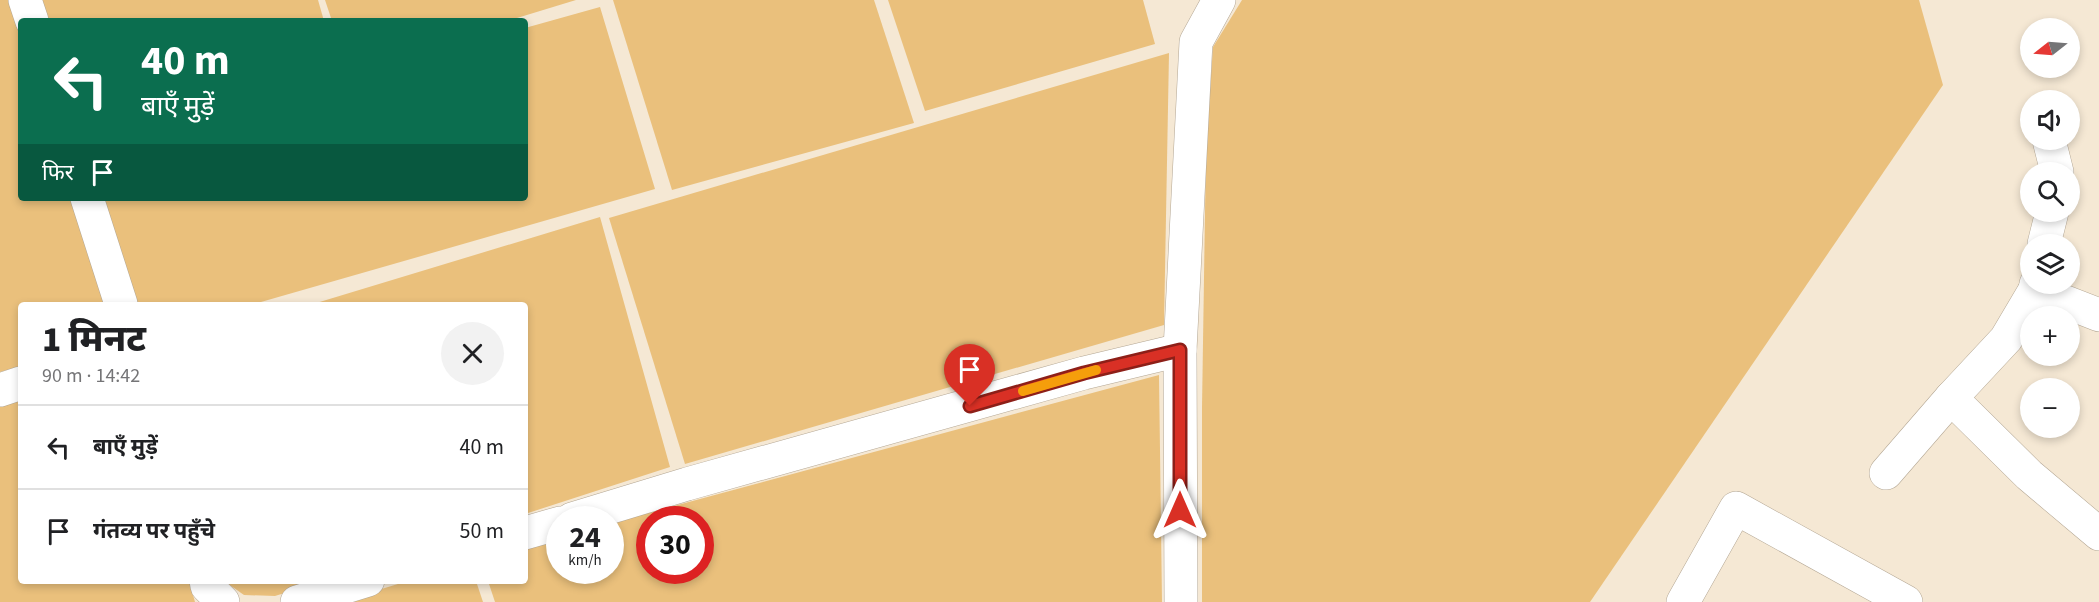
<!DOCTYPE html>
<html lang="hi">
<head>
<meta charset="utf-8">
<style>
  body { margin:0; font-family:"Source Sans 3","Noto Sans Devanagari",sans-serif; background:#f2f2f2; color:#202124; height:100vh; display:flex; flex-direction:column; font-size:22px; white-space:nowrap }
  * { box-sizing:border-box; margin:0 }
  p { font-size:20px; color:#757577 }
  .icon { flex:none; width:33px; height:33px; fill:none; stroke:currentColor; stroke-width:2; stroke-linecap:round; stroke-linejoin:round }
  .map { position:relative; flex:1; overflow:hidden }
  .panel { position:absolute; left:18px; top:302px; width:510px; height:282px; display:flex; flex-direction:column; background:#fff; border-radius:6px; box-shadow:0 3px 9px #0003 }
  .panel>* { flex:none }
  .hud { position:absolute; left:18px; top:18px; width:510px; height:183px; border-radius:6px; box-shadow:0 3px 9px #0003; background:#0b6e4f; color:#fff; overflow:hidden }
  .needle { width:39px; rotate:253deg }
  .tools { position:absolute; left:2020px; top:18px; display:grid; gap:12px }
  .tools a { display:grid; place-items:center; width:60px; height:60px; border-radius:50%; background:#fff; box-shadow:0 3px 9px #0003; font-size:30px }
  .speed { position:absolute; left:546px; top:506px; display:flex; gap:12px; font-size:30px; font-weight:700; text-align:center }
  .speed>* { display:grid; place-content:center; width:78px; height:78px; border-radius:50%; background:#fff; box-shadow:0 3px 9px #0003; line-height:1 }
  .speed small { font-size:15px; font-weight:400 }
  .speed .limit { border:9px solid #d22; background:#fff; color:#111 }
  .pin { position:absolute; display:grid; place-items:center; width:51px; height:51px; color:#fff; margin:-62px -26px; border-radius:50% 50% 50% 0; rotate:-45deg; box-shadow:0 0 6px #0007 }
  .pin .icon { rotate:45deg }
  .me { position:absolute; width:66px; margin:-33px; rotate:0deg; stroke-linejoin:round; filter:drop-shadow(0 0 4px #0008) }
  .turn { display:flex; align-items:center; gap:21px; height:126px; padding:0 24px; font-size:27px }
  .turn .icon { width:78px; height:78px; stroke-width:2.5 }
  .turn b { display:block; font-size:42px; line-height:51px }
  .then { display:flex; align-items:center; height:57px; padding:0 24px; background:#0003; gap:12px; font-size:22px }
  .round { display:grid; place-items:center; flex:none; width:63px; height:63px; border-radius:32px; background:#f2f2f2 }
  .overview { display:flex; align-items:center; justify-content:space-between; height:102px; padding:0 24px }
  h1 { font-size:36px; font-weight:800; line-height:45px }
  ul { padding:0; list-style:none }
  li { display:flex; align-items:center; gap:18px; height:84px; padding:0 24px; border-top:2px solid #e0e0e0 }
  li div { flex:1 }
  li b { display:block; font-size:22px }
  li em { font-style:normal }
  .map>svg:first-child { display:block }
</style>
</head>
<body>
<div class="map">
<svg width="2099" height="602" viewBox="0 0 2099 602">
  <rect width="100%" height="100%" fill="#f5e8d4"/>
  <!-- green -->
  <g fill="#eac07c" fill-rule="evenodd">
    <path d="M0,0H14L21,22V198H76L109,304H21V366L0,372Z"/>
    <path d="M36,0H318L324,21H43Z"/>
    <path d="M325,0H576L507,21H332Z"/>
    <path d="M613,0H874L914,123L672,190Z"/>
    <path d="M888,0H1143L1155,44L925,111Z"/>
    <path d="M1242,0H1919L1943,85L1590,602H1202V408L1206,148L1213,47Z"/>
    <path d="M600,7L655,189L254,304H133L99,198H525V28Z"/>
    <path d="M1169,53L1164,325L685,464L609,218Z"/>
    <path d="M600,217L670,467L525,514V304H313Z"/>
    <path d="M1159,375L1162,602H495L488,581L525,580V546L559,536L560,570H610L611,523ZM650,519H700V570H650Z"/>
    <path d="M21,394V580L189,581L195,602H0V401Z"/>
    <path d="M411,580L476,581L483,602H339Z"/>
    <path d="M224,581H323L275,596L244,595Z"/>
  </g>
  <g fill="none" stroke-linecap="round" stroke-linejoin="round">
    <!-- minor casing -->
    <g stroke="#b4a794" stroke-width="34">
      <g id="minor">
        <path d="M25,0L32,21"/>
        <path d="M2049,140L2057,172"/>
        <path d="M87,198L121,304"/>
        <path d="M2044,244L2052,212"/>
        <path d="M2036,284L2035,290L2099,315"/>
        <path d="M0,390L21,383"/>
        <path d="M1951,398L2029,475L2099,534"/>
        <path d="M1886,473L1951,398L2006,339L2035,290"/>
        <path d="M572,519L687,484L1084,373L1180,350"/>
        <path d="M525,533L560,523"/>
        <path d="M206,580L207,586L223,602"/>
        <path d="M297,602L368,580"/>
        <path d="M1181,602L1180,350L1196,42L1219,0"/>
        <path d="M1683,602L1736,508L1906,602"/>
      </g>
    </g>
    <!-- minor -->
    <use href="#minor" stroke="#fff" stroke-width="33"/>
  </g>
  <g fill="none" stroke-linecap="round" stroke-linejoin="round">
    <!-- route casing -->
    <g stroke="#8d1f18" stroke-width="15">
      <path id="route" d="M970,406L1084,373L1180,350V510"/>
    </g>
    <!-- route -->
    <use href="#route" stroke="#d93025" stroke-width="10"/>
    <!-- slow -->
    <path stroke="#f59e0b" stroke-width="10" d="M1023,391L1096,370"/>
  </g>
</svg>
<div class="tools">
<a><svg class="needle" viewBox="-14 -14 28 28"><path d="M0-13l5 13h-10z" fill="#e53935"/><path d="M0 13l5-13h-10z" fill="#757577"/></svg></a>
<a><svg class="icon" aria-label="sound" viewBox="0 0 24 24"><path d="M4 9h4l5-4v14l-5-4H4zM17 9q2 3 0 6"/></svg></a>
<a><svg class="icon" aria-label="search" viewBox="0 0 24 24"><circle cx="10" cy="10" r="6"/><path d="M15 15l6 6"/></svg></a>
<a><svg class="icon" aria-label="layers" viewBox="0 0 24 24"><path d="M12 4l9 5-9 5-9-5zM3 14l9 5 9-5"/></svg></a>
<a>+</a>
<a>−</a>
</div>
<div class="speed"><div>24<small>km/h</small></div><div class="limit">30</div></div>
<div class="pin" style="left:970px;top:406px;background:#d93025"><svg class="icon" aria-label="arrive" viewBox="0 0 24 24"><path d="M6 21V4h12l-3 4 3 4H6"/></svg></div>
<svg class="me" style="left:1180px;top:510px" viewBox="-20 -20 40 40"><path d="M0-17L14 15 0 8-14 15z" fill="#d93025" stroke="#fff" stroke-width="4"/></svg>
<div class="hud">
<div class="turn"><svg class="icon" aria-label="left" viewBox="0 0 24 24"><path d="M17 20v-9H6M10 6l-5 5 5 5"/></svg><div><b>40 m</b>बाएँ मुड़ें</div></div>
<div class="then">फिर<svg class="icon" aria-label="arrive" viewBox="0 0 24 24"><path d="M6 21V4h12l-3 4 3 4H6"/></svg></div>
</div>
<section class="panel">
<div class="overview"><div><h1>1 मिनट</h1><p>90 m · 14:42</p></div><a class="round"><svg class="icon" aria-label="close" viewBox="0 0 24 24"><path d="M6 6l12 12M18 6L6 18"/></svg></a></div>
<ul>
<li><svg class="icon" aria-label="left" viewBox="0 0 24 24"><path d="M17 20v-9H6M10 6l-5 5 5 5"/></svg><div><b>बाएँ मुड़ें</b></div><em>40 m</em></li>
<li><svg class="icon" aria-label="arrive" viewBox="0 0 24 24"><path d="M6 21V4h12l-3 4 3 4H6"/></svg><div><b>गंतव्य पर पहुँचे</b></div><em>50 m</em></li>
</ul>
</section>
</div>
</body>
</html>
